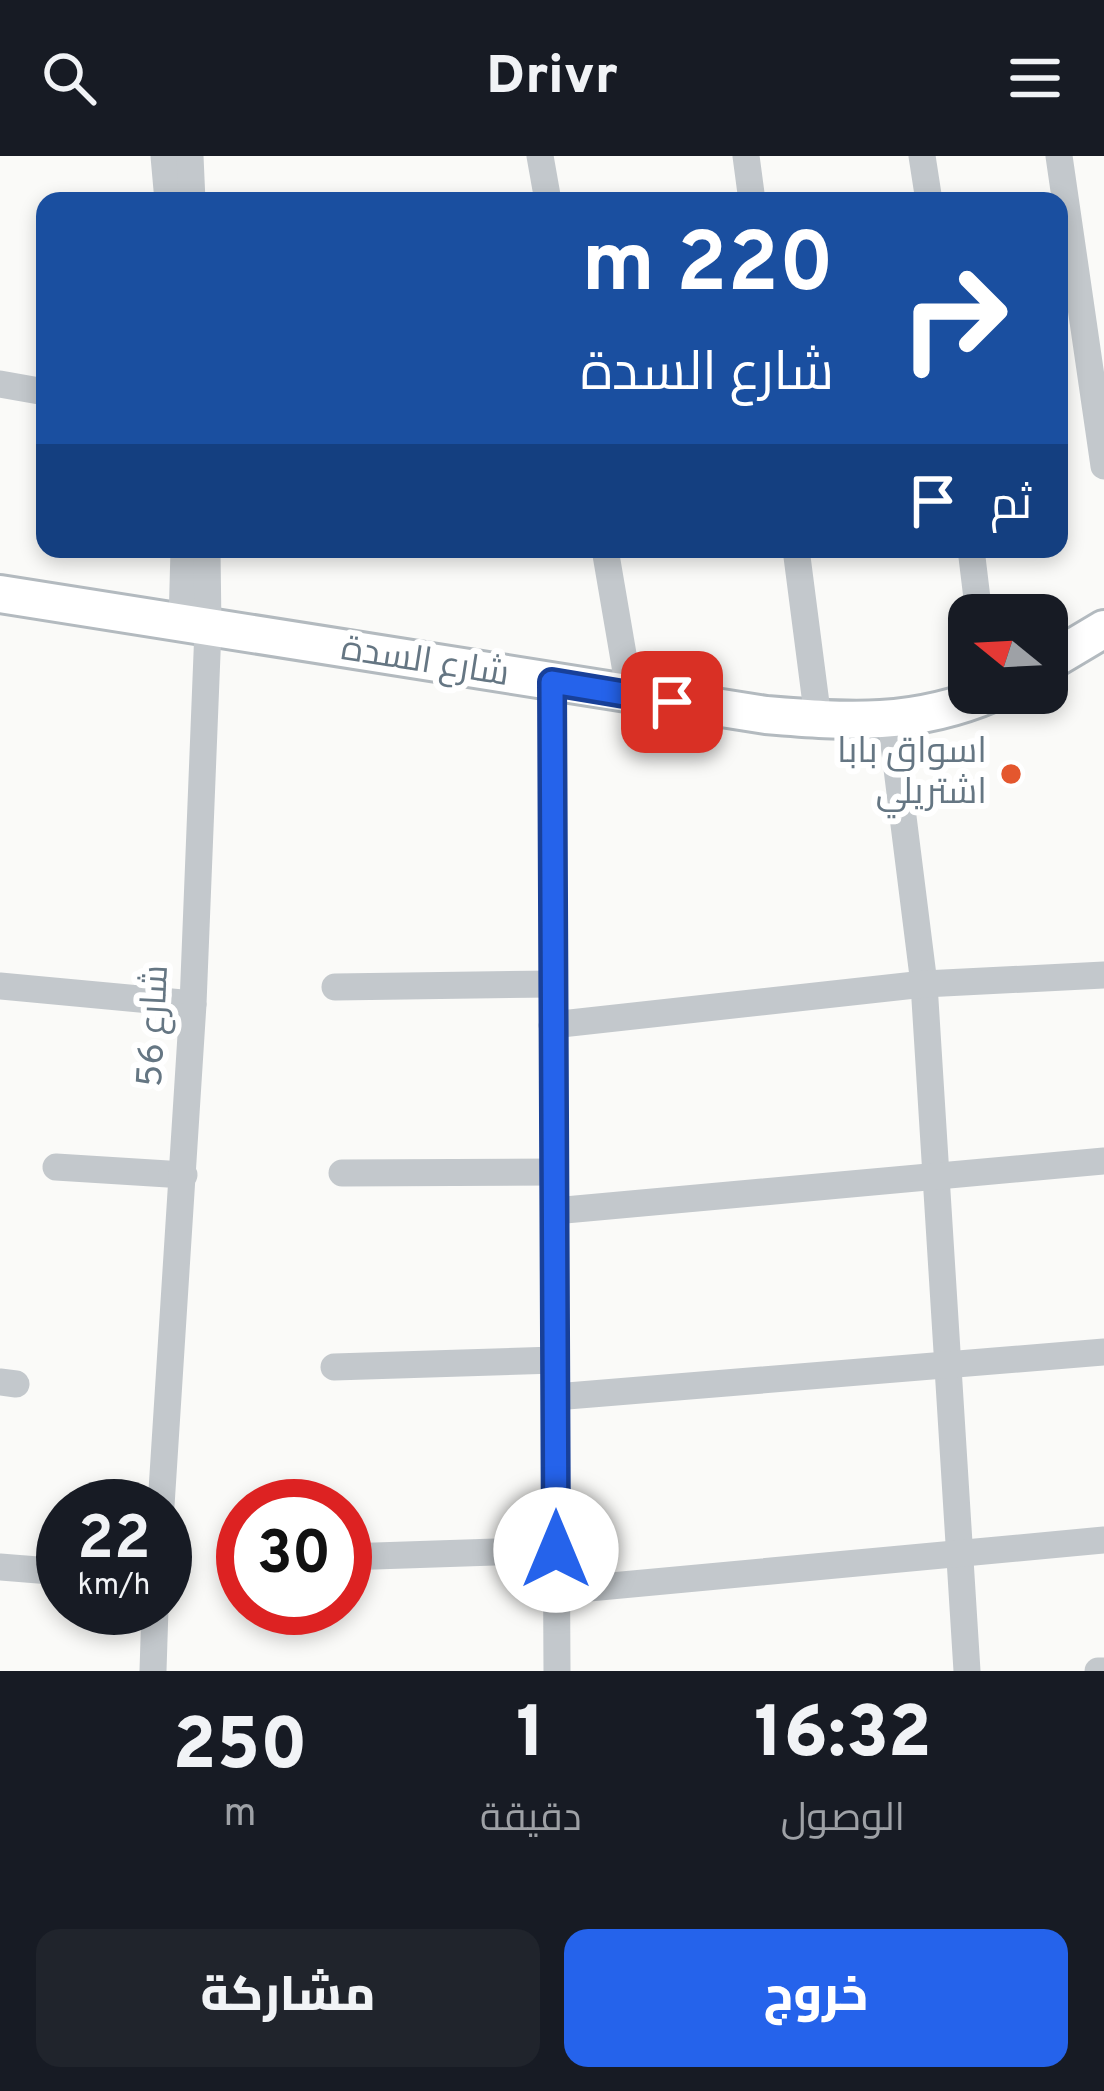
<!DOCTYPE html>
<html lang="ar">
<head>
<meta charset="utf-8">
<style>
  body { margin:0; font-family:Overpass,Cairo,sans-serif; background:#20242c; color:#f1f3f6; direction:rtl; height:100vh; display:flex; flex-direction:column; font-size:45px; white-space:nowrap }
  * { box-sizing:border-box; margin:0 }
  p { font-size:39px; color:#9ea1a6 }
  .icon { flex:none; width:66px; height:66px; fill:none; stroke:currentColor; stroke-width:2; stroke-linecap:round; stroke-linejoin:round }
  .map { position:relative; height:1515px; overflow:hidden; direction:ltr }
  .panel { display:flex; flex-direction:column; background:#171b24; flex:1 }
  .panel>* { flex:none }
  .top-card { position:absolute; left:36px; top:36px; width:1032px; height:366px; border-radius:24px; box-shadow:0 6px 18px #0003; direction:rtl; background:#1a4fa0; color:#fff; overflow:hidden }
  .needle { width:78px; rotate:288deg }
  .tools { position:absolute; left:948px; top:438px; display:grid; gap:24px }
  .tools a { display:grid; place-items:center; width:120px; height:120px; border-radius:24px; background:#171b24; box-shadow:0 6px 18px #0003; font-size:60px }
  .speed { position:absolute; left:36px; top:1323px; display:flex; gap:24px; font-size:60px; font-weight:700; text-align:center }
  .speed>* { display:grid; place-content:center; width:156px; height:156px; border-radius:50%; background:#171b24; box-shadow:0 6px 18px #0003; line-height:1 }
  .speed small { font-size:30px; font-weight:400 }
  .speed .limit { border:18px solid #d22; background:#fff; color:#111 }
  .pin { position:absolute; display:grid; place-items:center; width:102px; height:102px; color:#fff; margin:-51px; border-radius:24px; box-shadow:0 6px 18px #0006 }
  .me { position:absolute; width:132px; margin:-66px; rotate:0deg; stroke-linejoin:round; filter:drop-shadow(0 0 9px #0008) }
  .turn { display:flex; align-items:center; gap:42px; height:252px; padding:0 36px; font-size:54px }
  .turn .icon { width:156px; height:156px; stroke-width:2.5 }
  .turn b { display:block; font-size:84px; line-height:102px }
  .then { display:flex; align-items:center; height:114px; padding:0 36px; background:#0003; gap:24px; font-size:45px }
  .eta { display:flex; justify-content:space-evenly; align-items:center; height:204px; text-align:center }
  .eta b { font-size:72px; font-weight:800; line-height:84px }
  .primary-button { display:flex; gap:24px; margin-top:auto; padding:24px 36px }
  .primary-button a { flex:1; height:138px; border-radius:24px; background:#2563eb; color:#fff; font-size:48px; font-weight:800; line-height:138px; text-align:center }
  .primary-button a+a { background:#20242c; color:#f1f3f6 }
  header { display:flex; justify-content:space-between; align-items:center; height:156px; padding:0 36px; background:#171b24; font-size:54px; font-weight:800 }
  .map>svg:first-child { display:block }
</style>
</head>
<body>
<header><svg class="icon" aria-label="menu" viewBox="0 0 24 24"><path d="M4 6h16M4 12h16M4 18h16"/></svg>Drivr<svg class="icon" aria-label="search" viewBox="0 0 24 24"><circle cx="10" cy="10" r="6"/><path d="M15 15l6 6"/></svg></header>
<div class="map">
<svg width="1104" height="1515" viewBox="0 0 1104 1515">
  <rect width="100%" height="100%" fill="#fafaf8"/>
  <g fill="none" stroke-linecap="round" stroke-linejoin="round">
    <!-- secondary casing -->
    <g stroke="#b3babf" stroke-width="42">
      <g id="secondary">
        <path d="M0,438L766,559C848,566 915,570 992,537"/>
        <path d="M1047,507L1104,473"/>
      </g>
    </g>
    <!-- street -->
    <g stroke="#c3c8cc" stroke-width="27">
      <path d="M164,0L168,45"/>
      <path d="M190,0L192,45"/>
      <path d="M540,0L548,45"/>
      <path d="M746,0L752,45"/>
      <path d="M922,0L929,45"/>
      <path d="M1059,0L1104,310"/>
      <path d="M0,228L45,236"/>
      <path d="M605,393L630,539"/>
      <path d="M796,393L818,563"/>
      <path d="M971,393L979,459"/>
      <path d="M182,468L184,393"/>
      <path d="M552,526L557,1515"/>
      <path d="M891,565L924,828L967,1515"/>
      <path d="M0,830L193,848"/>
      <path d="M335,831L552,828"/>
      <path d="M552,869L924,828L1104,819"/>
      <path d="M56,1011L184,1019"/>
      <path d="M342,1017L554,1016"/>
      <path d="M554,1055L1104,1005"/>
      <path d="M334,1211L555,1204"/>
      <path d="M0,1226L16,1228"/>
      <path d="M555,1241L1104,1196"/>
      <path d="M161,1350L193,848L208,473L207,393"/>
      <path d="M345,1401L557,1394"/>
      <path d="M0,1411L63,1416"/>
      <path d="M557,1435L1104,1384"/>
      <path d="M153,1515L155,1452"/>
      <path d="M1098,1515H1104"/>
    </g>
    <!-- secondary -->
    <use href="#secondary" stroke="#fff" stroke-width="36"/>
  </g>
  <g fill="none" stroke-linecap="round" stroke-linejoin="round">
    <!-- route casing -->
    <g stroke="#184099" stroke-width="30">
      <path id="route" d="M556,1394L552,526L672,546"/>
    </g>
    <!-- route -->
    <use href="#route" stroke="#2563eb" stroke-width="21"/>
  </g>
  <!-- markers -->
  <circle fill="#e4572e" stroke="#fff" stroke-width="4.5" cx="1011" cy="618" r="12"/>
  <g text-anchor="middle" dominant-baseline="central" stroke-width="12" stroke-linejoin="round" paint-order="stroke">
    <!-- street labels -->
    <g font-size="36" fill="#657683" stroke="#fff">
      <text transform="translate(425 507) rotate(9)">شارع السدة</text>
      <text transform="translate(155 870) rotate(-87)">شارع 56</text>
    </g>
    <!-- poi labels -->
    <g font-size="36" fill="#657683" stroke="#fff" text-anchor="end">
      <text x="987" y="597">اسواق بابا<tspan x="987" dy="41">اشتريلي</tspan></text>
    </g>
  </g>
</svg>
<div class="tools">
<a><svg class="needle" viewBox="-14 -14 28 28"><path d="M0-13l5 13h-10z" fill="#e53935"/><path d="M0 13l5-13h-10z" fill="#9ea1a6"/></svg></a>
</div>
<div class="speed"><div>22<small>km/h</small></div><div class="limit">30</div></div>
<div class="pin" style="left:672px;top:546px;background:#d93025"><svg class="icon" aria-label="arrive" viewBox="0 0 24 24"><path d="M6 21V4h12l-3 4 3 4H6"/></svg></div>
<svg class="me" style="left:556px;top:1394px" viewBox="-20 -20 40 40"><circle r="19" fill="#fff"/><path d="M0-13L10 11 0 6-10 11z" fill="#2563eb"/></svg>
<div class="top-card">
<div class="turn"><svg class="icon" aria-label="right" viewBox="0 0 24 24"><path d="M7 20v-9h11M14 6l5 5-5 5"/></svg><div><b>220 m</b>شارع السدة</div></div>
<div class="then">ثم<svg class="icon" aria-label="arrive" viewBox="0 0 24 24"><path d="M6 21V4h12l-3 4 3 4H6"/></svg></div>
</div>
</div>
<section class="panel">
<div class="eta">
<div><b>16:32</b><p>الوصول</p></div>
<div><b>1</b><p>دقيقة</p></div>
<div><b>250</b><p>m</p></div>
</div>
<div class="primary-button"><a>خروج</a><a>مشاركة</a></div>
</section>
</body>
</html>
